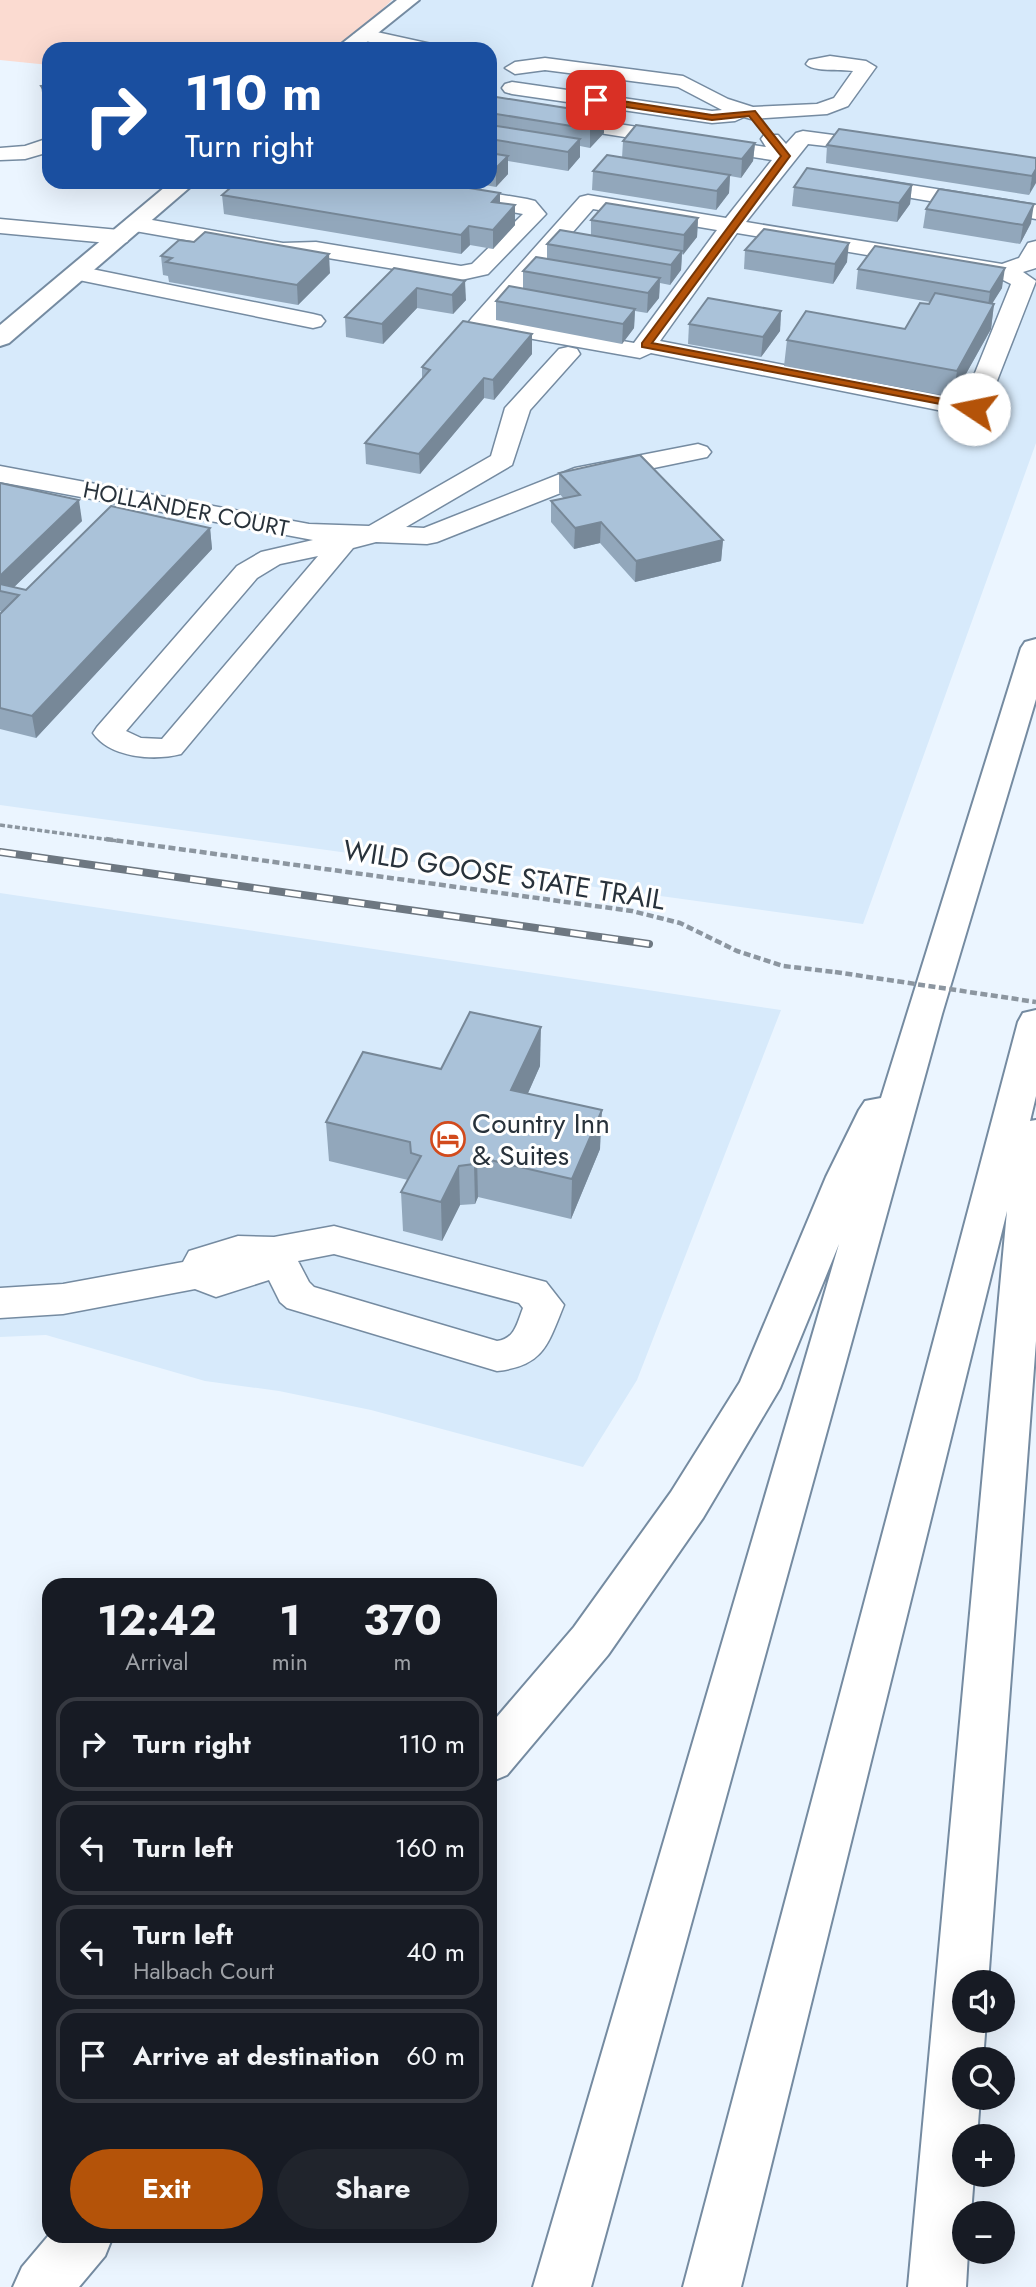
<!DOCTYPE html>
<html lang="en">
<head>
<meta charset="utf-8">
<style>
  body { margin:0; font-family:Jost,sans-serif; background:#20242c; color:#f1f3f6; height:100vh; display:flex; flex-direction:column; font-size:26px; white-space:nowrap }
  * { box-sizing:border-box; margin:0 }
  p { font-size:23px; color:#9ea1a6 }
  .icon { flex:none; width:38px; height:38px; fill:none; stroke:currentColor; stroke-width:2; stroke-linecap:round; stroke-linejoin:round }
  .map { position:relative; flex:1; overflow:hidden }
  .sheet { position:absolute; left:42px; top:1578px; width:455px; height:665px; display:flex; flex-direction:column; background:#171b24; border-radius:21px; box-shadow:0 7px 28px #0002 }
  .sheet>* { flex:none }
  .top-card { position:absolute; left:42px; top:42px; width:455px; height:147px; border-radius:21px; box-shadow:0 7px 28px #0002; background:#1a4fa0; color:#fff; overflow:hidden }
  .controls { position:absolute; left:952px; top:1970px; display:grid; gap:14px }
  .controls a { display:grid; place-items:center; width:63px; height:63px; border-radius:50%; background:#171b24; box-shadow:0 7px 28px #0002; font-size:35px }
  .pin { position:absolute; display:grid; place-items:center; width:60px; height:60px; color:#fff; margin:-30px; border-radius:14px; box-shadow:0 4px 10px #0006 }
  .me { position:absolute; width:77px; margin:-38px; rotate:281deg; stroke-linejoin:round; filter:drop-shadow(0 0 5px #0008) }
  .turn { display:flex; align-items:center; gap:24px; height:147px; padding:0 28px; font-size:32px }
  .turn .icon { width:91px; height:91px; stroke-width:2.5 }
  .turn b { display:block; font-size:49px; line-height:60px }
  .eta { display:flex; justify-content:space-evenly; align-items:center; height:119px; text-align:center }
  .eta b { font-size:42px; font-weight:700; line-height:49px }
  .primary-button { display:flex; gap:14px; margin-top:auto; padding:14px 28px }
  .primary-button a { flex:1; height:80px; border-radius:42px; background:#b45309; color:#fff; font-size:28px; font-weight:700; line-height:80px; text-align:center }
  .primary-button a+a { background:#20242c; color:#f1f3f6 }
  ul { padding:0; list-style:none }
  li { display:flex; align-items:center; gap:21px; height:94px; margin:0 14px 10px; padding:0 14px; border:4px solid #363941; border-radius:21px }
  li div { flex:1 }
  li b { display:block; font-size:26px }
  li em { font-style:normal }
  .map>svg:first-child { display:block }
</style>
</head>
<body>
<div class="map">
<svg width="1036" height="2287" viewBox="0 0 1036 2287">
  <rect width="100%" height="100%" fill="#ebf5ff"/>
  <!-- built -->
  <g fill="#d7eafb">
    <path d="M409,0H1036V443L863,924L0,805V226L119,237L185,182H490V49H345Z"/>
    <path d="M0,893L781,1010L637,1380L583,1467L371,1410L279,1391L205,1381L46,1335L0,1337Z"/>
  </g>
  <!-- green -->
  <path fill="#fbdbd1" d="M0,0H392L342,49H49V65L0,60Z"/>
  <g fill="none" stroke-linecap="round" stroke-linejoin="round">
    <!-- minor casing -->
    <g stroke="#758ba1" stroke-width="3">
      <g id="minor">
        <path d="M363,29L436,45L439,49H402L356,39L353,35Z"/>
        <path d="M830,56L866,61L876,67L848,106L827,114L751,119L744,117L735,121L712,123L512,94L505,92L502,88L505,84L512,82L712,111L722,110L678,87L545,70L515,74L505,68L515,62L545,58L683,76L728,99L753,107L817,104L834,98L853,71C840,69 813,72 806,64L809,60Z"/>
        <path d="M490,104L766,147L761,139L764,135H778L786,144L796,133L803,131L886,142L889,146L886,150L879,152L808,144L746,222L1002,264L1019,258L1028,243L1036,241V268L1023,272L1036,281L986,409L982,414L973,417L651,353L640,358L472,328L468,323L472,318L580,197L588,195L726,218L772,160L490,116ZM593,209L717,230L634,343L497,319ZM737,233L997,277L1011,284L964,400L660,341Z"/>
        <path d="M49,138V152L25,159L0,160V148L25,146Z"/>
        <path d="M861,177L1036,205V219L853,188L850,183L853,178Z"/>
        <path d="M376,182H425L527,199L535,201L546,214L488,274L461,280L316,256L283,257L135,231L127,229L124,224L127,219L135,217L283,243L316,242L461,266L472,264L523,214L387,188L379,187Z"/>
        <path d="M0,219L119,230L127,232L130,237L127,242L119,244L0,233Z"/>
        <path d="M77,266L313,314L321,316L325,321L321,326L313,328L69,278L66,273L69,268Z"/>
        <path d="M568,347L577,349L580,354L530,410L512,465L406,527L424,528L575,468L698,444L707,447L711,452L707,457L591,481L437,542L427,544L376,542L353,548L181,754C154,761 110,758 93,733L97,727L237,566L261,552L313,540L0,482V466L309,524L369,526L491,456L505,408L559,349ZM318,556L162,739L141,738L126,731L257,578L280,564Z"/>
        <path d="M334,1226L546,1282L564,1305C548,1344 544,1366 497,1371L287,1308L280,1302L269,1280L216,1297L195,1289L63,1314L0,1318V1288L63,1284L183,1262L189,1251L238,1236L274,1237ZM334,1254L519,1303L523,1308C517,1323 515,1339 497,1341L314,1287L309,1282L298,1261Z"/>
      </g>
    </g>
    <!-- major casing -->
    <g stroke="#758ba1" stroke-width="4">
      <g id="major">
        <path d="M397,0H419L358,49H335Z"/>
        <path d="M171,182H196L9,343L0,346V325Z"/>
      </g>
    </g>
    <!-- highway casing -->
    <g stroke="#758ba1" stroke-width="4">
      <g id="highway">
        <path d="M1036,639V699L942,1014L591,2287H533L839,1244L780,1388L703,1518L608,1655L507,1775L490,1782V1725L574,1627L671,1492L740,1382L826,1177L859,1110L865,1101L881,1098L1021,648L1025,642Z"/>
        <path d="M1036,1010V1096L1030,1121L1036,1120V1341L988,1983H964V2021H986L983,2060H964V2098H980L977,2137H964V2175H974L971,2214H964V2252H968L966,2287H908L1007,1211L741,2287H683L1018,1022L1023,1013Z"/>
        <path d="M49,2235V2236H113L105,2256L79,2287H13L22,2267Z"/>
      </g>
    </g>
    <!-- path-far1 -->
    <path stroke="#8c96a0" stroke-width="3.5" stroke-dasharray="5 2.5" stroke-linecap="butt" d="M0,825L118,841"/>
    <!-- path -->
    <path stroke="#8c96a0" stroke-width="4.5" stroke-dasharray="7 3.5" stroke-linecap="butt" d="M106,839L632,911L680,923L737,951L783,966L835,972"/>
    <!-- minor -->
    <use href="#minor" fill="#fff" fill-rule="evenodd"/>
    <!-- major -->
    <use href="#major" fill="#fff" fill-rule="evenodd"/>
    <!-- highway -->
    <use href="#highway" fill="#fff" fill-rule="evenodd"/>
    <!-- rail casing -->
    <g stroke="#6d7781" stroke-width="8">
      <path id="rail" d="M0,852L649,944"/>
    </g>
    <!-- rail -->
    <use href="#rail" stroke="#fff" stroke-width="5" stroke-dasharray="16" stroke-linecap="butt"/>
    <!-- path-bridge -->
    <path stroke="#8c96a0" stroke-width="4.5" stroke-dasharray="7 3.5" stroke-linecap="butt" d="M835,972L1036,1002"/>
  </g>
  <!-- wall -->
  <g fill="#92a7bb">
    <path d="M49,85V107L43,99L41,86Z"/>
    <path d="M490,96L604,133L590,148L580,146V157L568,171L508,161V174L496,187L468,182H490Z"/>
    <path d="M623,141L755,143L753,161L741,178L730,176L729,193L716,210L592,190L593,171L622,158Z"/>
    <path d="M827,145L1036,158L1029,195L826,163Z"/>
    <path d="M912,185L910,204L897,222L792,206L794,187Z"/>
    <path d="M222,195L500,203L515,205V225L493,249L470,245L461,254L224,214Z"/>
    <path d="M926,209L1031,223L1020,244L923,228Z"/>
    <path d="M698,218L697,237L682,255L681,270L670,285L660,283L659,298L647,313L635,311L634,328L622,344L496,320V301L523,288V271L547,259V244L591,235V220Z"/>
    <path d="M745,250L847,262L833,284L744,269Z"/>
    <path d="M161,256L330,273L298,305L169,282L168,276L163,275Z"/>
    <path d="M394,268L466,300L453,314L417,308L383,344L346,337L345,317Z"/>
    <path d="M858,269L1002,288L992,303L994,304L991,329L953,397L784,366L787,340L905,329L930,302L856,289Z"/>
    <path d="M781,311L780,331L761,357L688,344L689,324Z"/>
    <path d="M532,354L494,400L484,398L420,474L366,464L365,443L422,378V367Z"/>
    <path d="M559,473L723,540L721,561L635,582L600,543L574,549L551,522V501L564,499L559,493Z"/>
    <path d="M0,483L82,521L14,587L26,590L210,528L212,549L36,738L0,729V614L2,612L0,611Z"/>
    <path d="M540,1066L528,1093L600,1149L571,1219L478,1197L475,1204L460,1205L442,1241L403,1231L401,1192L408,1180L329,1161L326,1122Z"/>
  </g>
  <!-- shaded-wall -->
  <g fill="#778898">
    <path d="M604,114V133L590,148V129Z"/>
    <path d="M580,139V157L568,171V152Z"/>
    <path d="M755,143L753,161L741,178L742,159Z"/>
    <path d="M508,156V174L496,187V168Z"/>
    <path d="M1036,169V183L1029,195L1032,176Z"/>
    <path d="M730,175L729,193L716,210L717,191Z"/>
    <path d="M912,185L910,204L897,222L899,203Z"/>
    <path d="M500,193V212L492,202Z"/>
    <path d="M1034,204L1031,223L1020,244L1023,225Z"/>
    <path d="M515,205V225L493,249V230Z"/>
    <path d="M698,218L697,237L683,255L684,235Z"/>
    <path d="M469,226L470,245L461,254V235Z"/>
    <path d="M849,243L847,262L833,284L835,264Z"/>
    <path d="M682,251L681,270L670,285L671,265Z"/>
    <path d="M329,254L330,273L298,305L297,285Z"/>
    <path d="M1005,268L1002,288L987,312L990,292Z"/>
    <path d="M660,278L659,298L647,313L648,293Z"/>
    <path d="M465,281L466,300L453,314L452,295Z"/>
    <path d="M417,288V308L383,344L382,324Z"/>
    <path d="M994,304L991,329L953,397L957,371Z"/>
    <path d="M635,309L634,328L622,344L623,324Z"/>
    <path d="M781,311L780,331L761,357L763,337Z"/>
    <path d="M532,334V354L494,400L493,380Z"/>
    <path d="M484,378V398L420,474L419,454Z"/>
    <path d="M79,500L82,521L8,593L0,591V576Z"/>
    <path d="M601,522L600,543L574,549L575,528Z"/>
    <path d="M210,528L212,549L36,738L32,716Z"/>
    <path d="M723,540L721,561L635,582L636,561Z"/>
    <path d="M541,1027L540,1066L512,1129L511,1090Z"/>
    <path d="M602,1110L600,1149L571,1219L572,1179Z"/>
    <path d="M477,1157L478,1197L475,1204L474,1164Z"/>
    <path d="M459,1166L460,1205L442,1241L441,1202Z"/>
  </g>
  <!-- building -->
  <g fill="#aac2d9" stroke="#778898" stroke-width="2">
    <path d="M49,85V97L41,86Z"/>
    <path d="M490,96L604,114L590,129L490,113Z"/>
    <path d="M490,125L580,139L568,152L490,139Z"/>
    <path d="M636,125L755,143L742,159L623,141Z"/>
    <path d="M839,129L1036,158V169L1032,176L827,145Z"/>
    <path d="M490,153L508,156L496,168L490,167Z"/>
    <path d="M607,155L730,175L717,191L593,171Z"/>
    <path d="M807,168L912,185L899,203L794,187Z"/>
    <path d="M237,182H432L500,193L492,202L515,205L493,230L469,226L461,235L222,195Z"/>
    <path d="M939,189L1034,204L1023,225L926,209Z"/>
    <path d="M606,203L698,218L684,235L591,220Z"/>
    <path d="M764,229L849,243L835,264L745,250Z"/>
    <path d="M560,230L682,251L671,265L547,244Z"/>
    <path d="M205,232L329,254L297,285L166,262L172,258L161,256L179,240L194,242Z"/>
    <path d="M875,246L1005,268L990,292L858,269Z"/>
    <path d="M536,257L660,278L648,293L523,271Z"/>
    <path d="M394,268L465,281L452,295L417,288L382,324L345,317Z"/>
    <path d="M509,286L635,309L623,324L496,301Z"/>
    <path d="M935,293L994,304L957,371L787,340L806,311L905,329L920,303L929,304Z"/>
    <path d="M708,298L781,311L763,337L689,324Z"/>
    <path d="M463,321L532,334L493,380L484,378L419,454L365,443L430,370L422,367Z"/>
    <path d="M640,455L723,540L636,561L601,522L575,528L551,501L580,495L559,473Z"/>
    <path d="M0,483L79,500L0,576Z"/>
    <path d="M111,506L210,528L32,716L0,708V614L19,595L0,591V584L26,590Z"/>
    <path d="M470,1012L541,1027L511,1090L602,1110L572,1179L477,1157L474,1164L459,1166L441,1202L401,1192L421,1156L411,1153L410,1142L326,1122L363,1052L441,1069Z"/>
  </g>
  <!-- route -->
  <path fill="#b45309" stroke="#753606" stroke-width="2" d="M596,97L712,115L755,111L790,156L652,343L974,405L977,406V411L642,347V343L781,156L749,116L712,120L592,102V98Z"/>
  <!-- icons -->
  <defs>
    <g id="hotel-ring" transform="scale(1.75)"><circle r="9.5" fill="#fff" stroke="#d24a1c" stroke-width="1.5"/><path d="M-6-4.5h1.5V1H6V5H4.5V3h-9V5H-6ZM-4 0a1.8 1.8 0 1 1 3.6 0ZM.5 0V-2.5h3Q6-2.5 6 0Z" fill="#d24a1c"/></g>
  </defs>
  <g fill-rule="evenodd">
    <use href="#hotel-ring" x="448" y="1139"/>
  </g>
  <g text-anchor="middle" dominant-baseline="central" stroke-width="6" stroke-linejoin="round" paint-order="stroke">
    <!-- far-street labels -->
    <g font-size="23" fill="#28323b" stroke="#fff">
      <text transform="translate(186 509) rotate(11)">HOLLANDER COURT</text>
    </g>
    <!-- street labels -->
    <g font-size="28" fill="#28323b" stroke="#fff">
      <text transform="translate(504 875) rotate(9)">WILD GOOSE STATE TRAIL</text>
    </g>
    <!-- poi labels -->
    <g font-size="28" fill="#28323b" stroke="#fff" text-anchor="start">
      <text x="472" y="1123">Country Inn<tspan x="472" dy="32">&amp; Suites</tspan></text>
    </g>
  </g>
</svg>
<div class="controls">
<a><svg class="icon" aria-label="sound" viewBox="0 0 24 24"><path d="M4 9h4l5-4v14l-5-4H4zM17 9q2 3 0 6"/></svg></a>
<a><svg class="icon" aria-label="search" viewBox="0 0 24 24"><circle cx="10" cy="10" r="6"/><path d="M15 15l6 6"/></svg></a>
<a>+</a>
<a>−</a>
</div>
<div class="pin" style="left:596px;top:100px;background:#d93025"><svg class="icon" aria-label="arrive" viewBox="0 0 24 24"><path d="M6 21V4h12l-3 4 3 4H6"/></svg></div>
<svg class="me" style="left:974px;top:409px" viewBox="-20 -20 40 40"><circle r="19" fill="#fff"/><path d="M0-13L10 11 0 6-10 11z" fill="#b45309"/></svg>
<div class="top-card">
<div class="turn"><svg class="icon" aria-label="right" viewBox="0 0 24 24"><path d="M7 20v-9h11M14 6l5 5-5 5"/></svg><div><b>110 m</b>Turn right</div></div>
</div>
<section class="sheet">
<div class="eta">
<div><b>12:42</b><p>Arrival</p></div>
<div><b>1</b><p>min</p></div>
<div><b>370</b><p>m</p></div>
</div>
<ul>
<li><svg class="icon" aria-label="right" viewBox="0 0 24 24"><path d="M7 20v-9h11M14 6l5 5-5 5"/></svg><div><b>Turn right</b></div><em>110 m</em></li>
<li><svg class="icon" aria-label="left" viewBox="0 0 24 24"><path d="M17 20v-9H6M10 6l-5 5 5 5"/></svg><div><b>Turn left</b></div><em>160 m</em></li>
<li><svg class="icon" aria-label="left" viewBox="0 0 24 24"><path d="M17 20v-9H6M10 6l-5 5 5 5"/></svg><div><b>Turn left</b><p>Halbach Court</p></div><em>40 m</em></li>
<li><svg class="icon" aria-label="arrive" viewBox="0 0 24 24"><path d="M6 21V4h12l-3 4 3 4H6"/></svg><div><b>Arrive at destination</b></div><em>60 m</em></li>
</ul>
<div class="primary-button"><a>Exit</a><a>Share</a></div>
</section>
</div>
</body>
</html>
